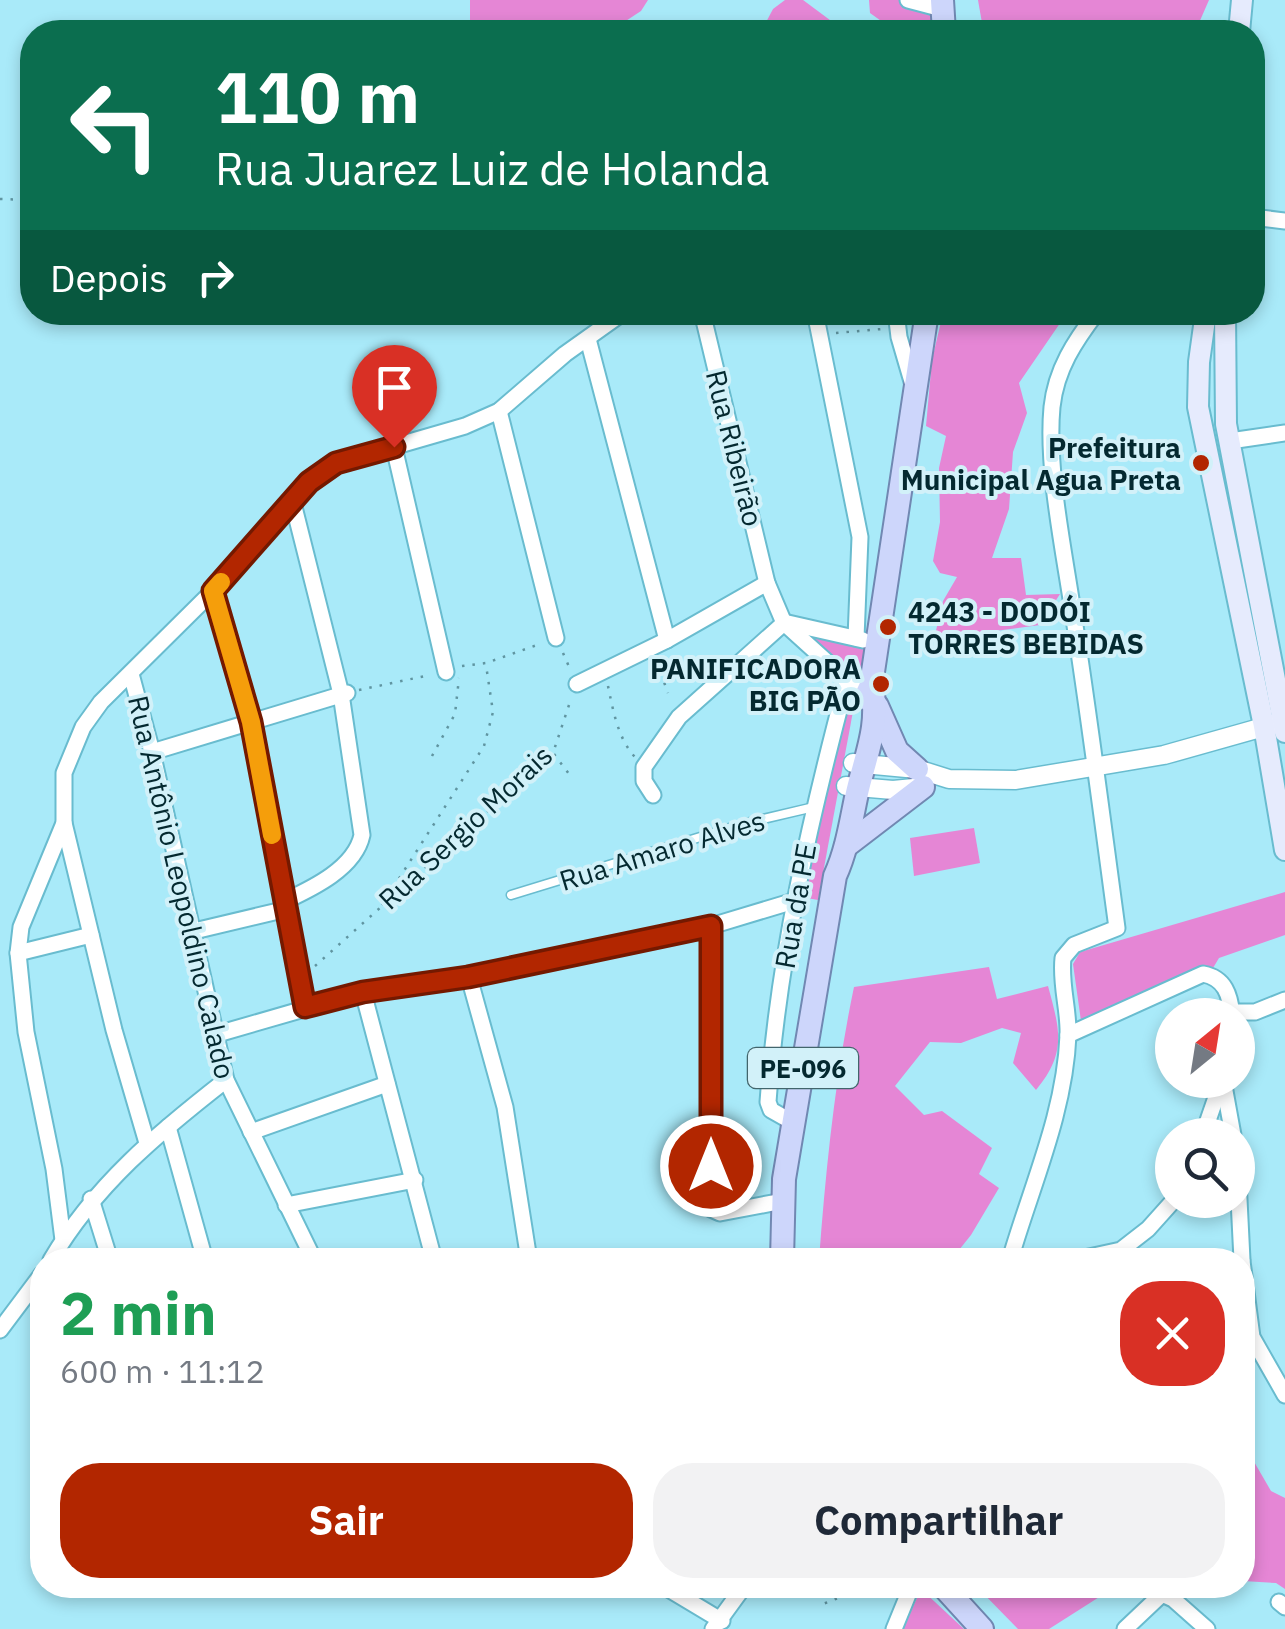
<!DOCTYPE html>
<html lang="pt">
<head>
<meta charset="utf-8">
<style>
  body { margin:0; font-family:"IBM Plex Sans",sans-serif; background:#f2f2f3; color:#1f2937; height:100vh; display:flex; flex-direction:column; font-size:38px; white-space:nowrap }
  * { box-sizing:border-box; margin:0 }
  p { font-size:32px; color:#747a83 }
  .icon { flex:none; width:55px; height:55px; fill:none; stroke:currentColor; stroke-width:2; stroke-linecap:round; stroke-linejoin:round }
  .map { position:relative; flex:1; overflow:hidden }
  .panel { position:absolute; left:30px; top:1248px; width:1225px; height:350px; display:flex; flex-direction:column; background:#fff; border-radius:40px; box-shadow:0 5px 15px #0003 }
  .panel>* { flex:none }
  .hud { position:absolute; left:20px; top:20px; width:1245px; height:305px; border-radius:40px; box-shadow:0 5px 15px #0003; background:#0b6e4f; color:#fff; overflow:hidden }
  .needle { width:65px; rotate:30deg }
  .fabs { position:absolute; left:1155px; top:998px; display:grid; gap:20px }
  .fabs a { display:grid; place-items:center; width:100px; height:100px; border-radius:50%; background:#fff; box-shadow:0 5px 15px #0003; font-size:50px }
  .pin { position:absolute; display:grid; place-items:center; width:85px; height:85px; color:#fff; margin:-102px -42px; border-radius:50% 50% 50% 0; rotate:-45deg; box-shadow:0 0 10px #0007 }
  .pin .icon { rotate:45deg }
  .me { position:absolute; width:110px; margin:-55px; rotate:0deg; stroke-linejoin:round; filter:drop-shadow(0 0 8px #0008) }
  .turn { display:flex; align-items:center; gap:35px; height:210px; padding:0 30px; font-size:45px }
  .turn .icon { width:130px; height:130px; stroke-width:2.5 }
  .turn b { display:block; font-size:70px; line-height:85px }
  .then { display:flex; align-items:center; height:95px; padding:0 30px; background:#0003; gap:20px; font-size:38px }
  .round { display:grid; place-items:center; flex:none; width:105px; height:105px; border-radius:40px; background:#f2f2f3 }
  .summary { display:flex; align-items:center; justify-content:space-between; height:170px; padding:0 30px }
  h1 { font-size:60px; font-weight:700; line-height:75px; color:#1e9e55 }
  .action { display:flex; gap:20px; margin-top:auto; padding:20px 30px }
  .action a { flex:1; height:115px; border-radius:40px; background:#b22600; color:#fff; font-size:40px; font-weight:700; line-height:115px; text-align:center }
  .action a+a { background:#f2f2f3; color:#1f2937 }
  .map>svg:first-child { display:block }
</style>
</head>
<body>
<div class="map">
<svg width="1285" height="1629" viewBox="0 0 1285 1629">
  <rect width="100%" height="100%" fill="#a9eaf9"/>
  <!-- green -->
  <g fill="#e586d5">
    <path d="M470,0H648L641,11L609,32H490L470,24Z"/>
    <path d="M785,0H803L846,32H765L763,28L773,9Z"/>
    <path d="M869,0H941L945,32H883L884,23L870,13Z"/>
    <path d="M978,0H1209L1195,32H1042L982,23Z"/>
    <path d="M943,313H1067L1019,383L1027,413L1013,452L1009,509L992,558H1021L1026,595L1060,594L1040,625L934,639L943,601L957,577L940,573L933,561L940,522L939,468L946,436L926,426L932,360Z"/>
    <path d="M809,634L866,646L860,679L847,676L809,639Z"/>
    <path d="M843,704L854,706L818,900L801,897Z"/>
    <path d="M974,828L980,863L914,876L910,838Z"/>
    <path d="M1285,892V935L1219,958L1213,968L1143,1006L1081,1021L1073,964L1080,952Z"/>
    <path d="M989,967L997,999L1048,986C1060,1030 1067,1053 1036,1090L1013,1063L1021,1033L1002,1028L961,1043L930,1042L895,1086L924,1115L942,1111L992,1148L979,1174L999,1188L971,1235L951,1260H819C826,1167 835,1078 854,987Z"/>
    <path d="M1242,1441L1271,1491L1285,1498V1589L1276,1583L1243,1581Z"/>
    <path d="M975,1585H1109L1104,1594L1049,1629H1018Z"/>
    <path d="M921,1589L964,1629H903Z"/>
  </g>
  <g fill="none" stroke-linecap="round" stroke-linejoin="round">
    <!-- service casing -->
    <g stroke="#69bccf" stroke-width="11">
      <path id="service" d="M511,895L746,823L814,807"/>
    </g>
    <!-- minor casing -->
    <g stroke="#69bccf" stroke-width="19">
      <g id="minor">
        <path d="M908,0L942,9"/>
        <path d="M1252,217L1285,221"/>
        <path d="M702,312L767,583L784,623L847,680L856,683"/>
        <path d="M815,312L860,537L856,638"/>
        <path d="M896,312L899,337L913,385"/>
        <path d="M588,339L667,640"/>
        <path d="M499,411L556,638"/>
        <path d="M1230,441L1285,433"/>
        <path d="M394,447L446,672"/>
        <path d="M213,591L251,722L305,1007"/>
        <path d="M788,623L863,640"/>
        <path d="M131,674L152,752L226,1080L314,1260"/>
        <path d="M577,684L667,640L767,583"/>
        <path d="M152,752L347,693"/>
        <path d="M653,795L644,781V767L679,717L784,623"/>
        <path d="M64,823L114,1030L147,1143"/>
        <path d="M285,901C313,888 355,868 362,835L341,694L293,503"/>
        <path d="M711,926V1209L720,1213L783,1201"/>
        <path d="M190,932L287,909"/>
        <path d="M18,953L91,935"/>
        <path d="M469,977L505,1107L529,1260"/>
        <path d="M363,992L434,1260"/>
        <path d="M1233,1012H1255L1285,1000"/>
        <path d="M214,1035L363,992L469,977L711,926L794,901"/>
        <path d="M1068,1035L1203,974C1225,978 1230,995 1232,1015"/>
        <path d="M1223,1080L1233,1135"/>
        <path d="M794,1123L771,1110L768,1102C778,959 810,819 847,680"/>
        <path d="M168,1127L205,1260"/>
        <path d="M251,1132L387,1084"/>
        <path d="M1203,1135L1222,1080"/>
        <path d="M1238,1179L1242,1260"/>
        <path d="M91,1199L110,1260"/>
        <path d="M286,1205L415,1180"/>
        <path d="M63,1240L54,1169L26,1032L18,953L21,927L64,823V773L83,727L101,702L213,591L309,483L337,463L465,426L499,411L565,354L624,312"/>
        <path d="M51,1260C95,1185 158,1133 226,1080"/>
        <path d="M1010,1260C1031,1187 1065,1113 1068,1035C1069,1010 1060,984 1063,958L1074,945L1117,928C1103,825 1090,722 1074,619C1065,555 1046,470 1052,407C1056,369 1075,341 1097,312"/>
        <path d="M1075,1260L1121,1250L1148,1229L1174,1200"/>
        <path d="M1242,1261L1252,1337L1285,1395"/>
        <path d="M0,1330L42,1274"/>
        <path d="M662,1585L722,1621"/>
        <path d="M1279,1602L1285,1607"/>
        <path d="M713,1629L745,1585"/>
        <path d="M894,1629L912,1585"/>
        <path d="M1125,1629L1162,1594L1173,1599L1207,1629"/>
      </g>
    </g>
    <!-- tertiary casing -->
    <g stroke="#69bccf" stroke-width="21">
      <g id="tertiary">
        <path d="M853,763L917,769L949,779L1016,780L1164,755L1274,724"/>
        <path d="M846,786L893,790L924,787"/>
      </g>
    </g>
    <!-- secondary casing -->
    <g stroke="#69bccf" stroke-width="24">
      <g id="secondary">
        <path d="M1239,32L1242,0"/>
        <path d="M1206,312L1199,362L1198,407L1264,726L1285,850"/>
        <path d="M1225,312L1226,424L1285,732"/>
      </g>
    </g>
    <!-- primary casing -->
    <g stroke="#7188b2" stroke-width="26">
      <g id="primary">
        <path d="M942,0L944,32"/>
        <path d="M865,698L871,685L927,312"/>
        <path d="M877,706L897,751L917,769"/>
        <path d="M846,846L923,787"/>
        <path d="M782,1260L784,1179L835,876C847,850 851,821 857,793C865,757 881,723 871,685"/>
        <path d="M942,1585L982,1629"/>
      </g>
    </g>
    <!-- path -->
    <g stroke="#6095a1" stroke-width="2.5" stroke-dasharray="2.5 8" stroke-linecap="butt">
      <path d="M0,199L32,200"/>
      <path d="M836,333L882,329"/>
      <path d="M563,653L570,669"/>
      <path d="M657,663L668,693"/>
      <path d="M462,666L486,663L540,644"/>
      <path d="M608,686C613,710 618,739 635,757"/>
      <path d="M359,690L430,675"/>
      <path d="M554,754L572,778"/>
      <path d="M432,756L455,714L459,678"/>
      <path d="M382,905L484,746L493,712L486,665"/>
      <path d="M315,966L553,753L571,699"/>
      <path d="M822,1585L823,1604L846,1595L852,1585"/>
    </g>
    <!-- service -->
    <use href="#service" stroke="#fff" stroke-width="8"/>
    <!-- minor -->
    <use href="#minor" stroke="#fff" stroke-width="15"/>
    <!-- tertiary -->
    <use href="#tertiary" stroke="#fff" stroke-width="18"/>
    <!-- secondary -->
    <use href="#secondary" stroke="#e6ebfd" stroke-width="20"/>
    <!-- primary -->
    <use href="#primary" stroke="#cdd6fb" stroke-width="22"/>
  </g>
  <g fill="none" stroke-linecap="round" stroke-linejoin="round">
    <!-- route casing -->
    <g stroke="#741900" stroke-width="25">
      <path id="route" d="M394,447L336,463L309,482L213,591L251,722L305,1007L363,992L468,977L711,926V1166"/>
    </g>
    <!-- route -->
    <use href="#route" stroke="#b22600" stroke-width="18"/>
    <!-- slow -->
    <path stroke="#f59e0b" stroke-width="18" d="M221,582L213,591L251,722L272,835"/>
  </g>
  <!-- markers -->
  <g fill="#b22600" stroke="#d2f1f9" stroke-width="4">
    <circle cx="1201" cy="463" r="10"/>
    <circle cx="888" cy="627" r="10"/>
    <circle cx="881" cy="684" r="10"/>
  </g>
  <g text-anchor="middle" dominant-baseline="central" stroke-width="8" stroke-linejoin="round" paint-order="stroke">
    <!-- shield labels -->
    <rect fill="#d2f1f9" stroke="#42656c" stroke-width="2.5" x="748" y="1048" width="110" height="40" rx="8"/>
    <g font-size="25" font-weight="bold" fill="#042930">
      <text x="803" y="1068">PE-096</text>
    </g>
    <!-- poi labels -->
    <g font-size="28" font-weight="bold" fill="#042930" stroke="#d2f1f9" text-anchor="end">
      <text x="1181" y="447">Prefeitura<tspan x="1181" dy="32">Municipal Agua Preta</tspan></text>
      <text x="908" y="611" text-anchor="start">4243 - DODÓI<tspan x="908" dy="32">TORRES BEBIDAS</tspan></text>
      <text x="861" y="668">PANIFICADORA<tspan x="861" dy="32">BIG PÃO</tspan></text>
    </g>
    <!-- street labels -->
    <g font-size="28" fill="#042930" stroke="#d2f1f9">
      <text transform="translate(735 448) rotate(76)">Rua Ribeirão</text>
      <text transform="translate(465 827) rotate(-43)">Rua Sergio Morais</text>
      <text transform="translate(662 850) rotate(-17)">Rua Amaro Alves</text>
      <text transform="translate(182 887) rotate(77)">Rua Antônio Leopoldino Calado</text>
      <text transform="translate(795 906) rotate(-80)">Rua da PE</text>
    </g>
  </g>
</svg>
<div class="fabs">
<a><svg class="needle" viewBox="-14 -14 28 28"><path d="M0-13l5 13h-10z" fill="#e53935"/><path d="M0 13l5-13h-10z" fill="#747a83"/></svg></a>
<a><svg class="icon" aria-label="search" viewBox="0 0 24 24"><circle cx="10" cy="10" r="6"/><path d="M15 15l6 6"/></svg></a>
</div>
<div class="pin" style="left:394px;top:447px;background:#d93025"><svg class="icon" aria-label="arrive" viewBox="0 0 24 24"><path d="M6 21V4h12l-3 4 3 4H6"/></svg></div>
<svg class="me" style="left:711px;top:1166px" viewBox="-20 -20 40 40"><circle r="17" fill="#b22600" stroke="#fff" stroke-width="3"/><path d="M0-11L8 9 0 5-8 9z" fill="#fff"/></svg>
<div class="hud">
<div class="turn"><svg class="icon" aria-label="left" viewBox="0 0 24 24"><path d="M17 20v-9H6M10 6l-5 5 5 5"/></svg><div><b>110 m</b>Rua Juarez Luiz de Holanda</div></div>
<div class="then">Depois<svg class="icon" aria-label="right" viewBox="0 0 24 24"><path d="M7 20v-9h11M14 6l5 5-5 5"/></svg></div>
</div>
<section class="panel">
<div class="summary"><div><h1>2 min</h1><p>600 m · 11:12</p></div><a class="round" style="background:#d93025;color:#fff"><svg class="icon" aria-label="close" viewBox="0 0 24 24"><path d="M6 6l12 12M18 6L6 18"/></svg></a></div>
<div class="action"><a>Sair</a><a>Compartilhar</a></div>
</section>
</div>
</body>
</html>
